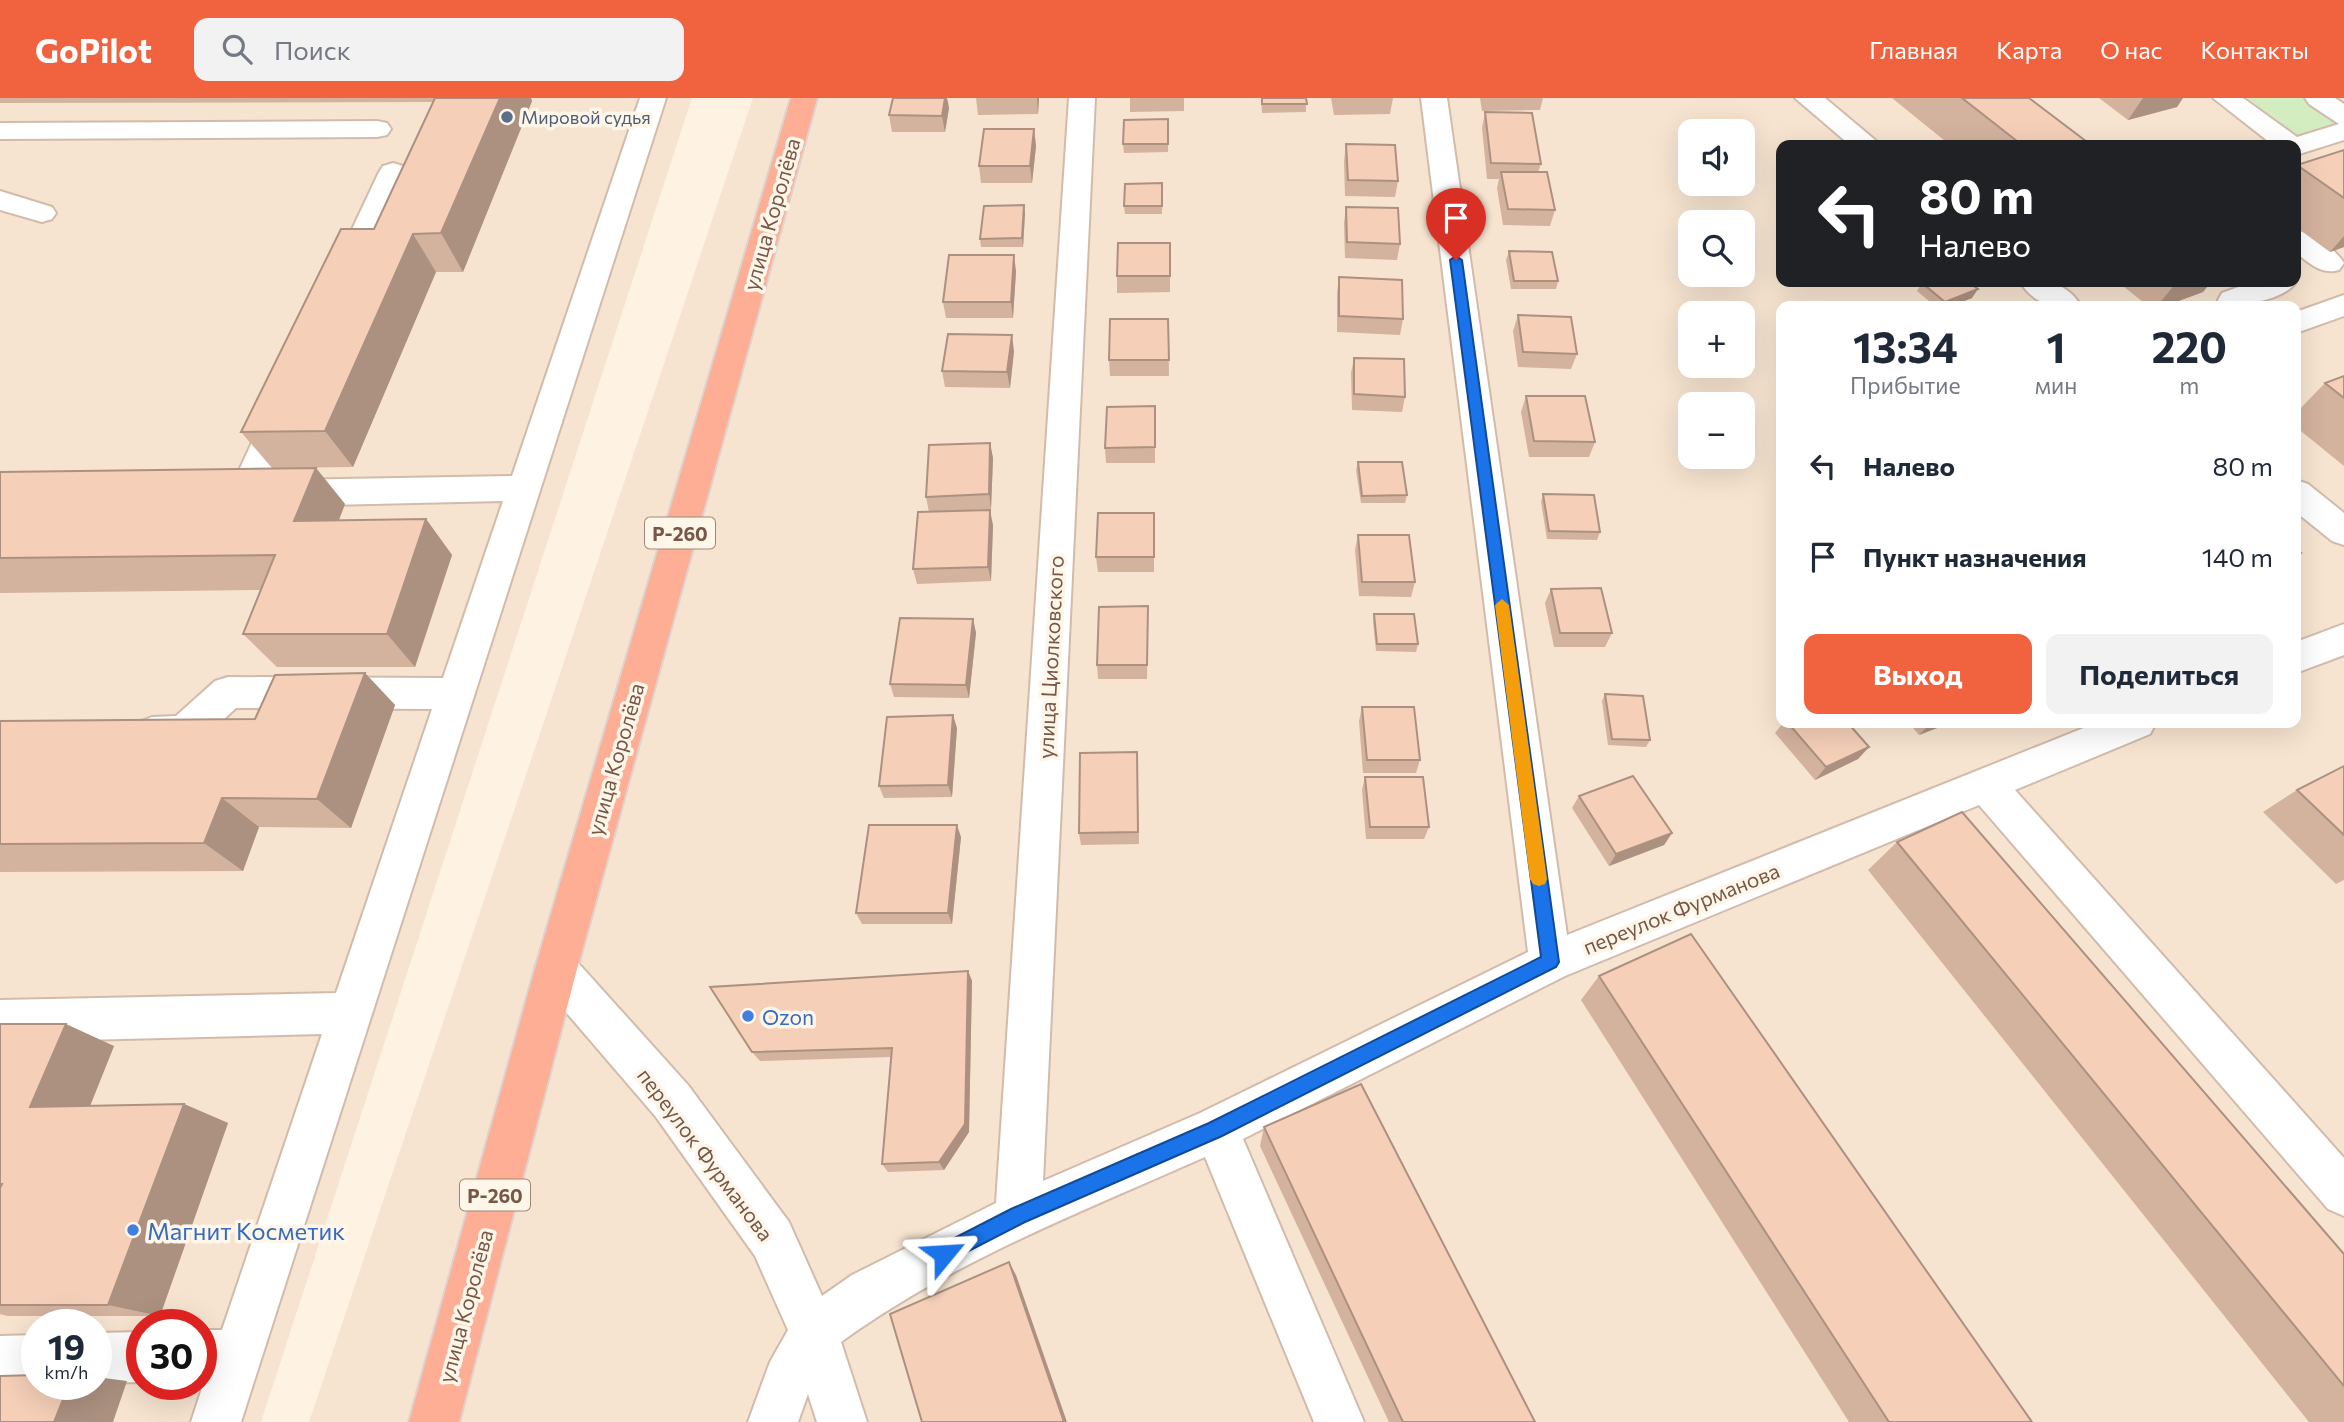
<!DOCTYPE html>
<html lang="ru">
<head>
<meta charset="utf-8">
<style>
  body { margin:0; font-family:Commissioner,sans-serif; background:#f2f2f3; color:#1f2937; height:100vh; display:flex; flex-direction:column; font-size:26px; white-space:nowrap }
  * { box-sizing:border-box; margin:0 }
  p { font-size:23px; color:#747a83 }
  .icon { flex:none; width:38px; height:38px; fill:none; stroke:currentColor; stroke-width:2; stroke-linecap:round; stroke-linejoin:round }
  .map { position:relative; flex:1; overflow:hidden }
  .side { position:absolute; left:1776px; top:203px; width:525px; height:427px; display:flex; flex-direction:column; background:#fff; border-radius:14px; box-shadow:0 7px 28px #0002 }
  .side>* { flex:none }
  .guide { position:absolute; left:1776px; top:42px; width:525px; height:147px; border-radius:14px; box-shadow:0 7px 28px #0002; background:#202124; color:#fff; overflow:hidden }
  .tools { position:absolute; left:1678px; top:21px; display:grid; gap:14px }
  .tools a { display:grid; place-items:center; width:77px; height:77px; border-radius:14px; background:#fff; box-shadow:0 7px 28px #0002; font-size:35px }
  .speed { position:absolute; left:21px; top:1211px; display:flex; gap:14px; font-size:35px; font-weight:700; text-align:center }
  .speed>* { display:grid; place-content:center; width:91px; height:91px; border-radius:50%; background:#fff; box-shadow:0 7px 28px #0002; line-height:1 }
  .speed small { font-size:18px; font-weight:400 }
  .speed .limit { border:10px solid #d22; background:#fff; color:#111 }
  .pin { position:absolute; display:grid; place-items:center; width:60px; height:60px; color:#fff; margin:-72px -30px; border-radius:50% 50% 50% 0; rotate:-45deg; box-shadow:0 0 7px #0007 }
  .pin .icon { rotate:45deg }
  .me { position:absolute; width:77px; margin:-38px; rotate:63deg; stroke-linejoin:round; filter:drop-shadow(0 0 5px #0008) }
  .turn { display:flex; align-items:center; gap:24px; height:147px; padding:0 28px; font-size:32px }
  .turn .icon { width:91px; height:91px; stroke-width:2.5 }
  .turn b { display:block; font-size:49px; line-height:60px }
  .eta { display:flex; justify-content:space-evenly; align-items:center; height:119px; text-align:center }
  .eta b { font-size:42px; font-weight:700; line-height:49px }
  .button { display:flex; gap:14px; margin-top:auto; padding:14px 28px }
  .button a { flex:1; height:80px; border-radius:14px; background:#f1623e; color:#fff; font-size:28px; font-weight:700; line-height:80px; text-align:center }
  .button a+a { background:#f2f2f3; color:#1f2937 }
  ul { padding:0; list-style:none }
  li { display:flex; align-items:center; gap:21px; height:91px; padding:0 28px }
  li div { flex:1 }
  li b { display:block; font-size:26px }
  li em { font-style:normal }
  header { display:flex; align-items:center; gap:42px; box-sizing:border-box; height:98px; padding:0 35px; background:#f1623e; color:#fff }
  header strong { font-size:33px }
  nav { display:flex; gap:38px; margin-inline-start:auto; font-size:24px }
  .search { width:490px; height:63px; background:#f2f2f3; display:flex; align-items:center; gap:18px; box-sizing:border-box; padding:0 24px; border-radius:14px; color:#747a83; font-size:26px }
  .map>svg:first-child { display:block }
</style>
</head>
<body>
<header>
<strong>GoPilot</strong>
<div class="search"><svg class="icon" aria-label="search" viewBox="0 0 24 24"><circle cx="10" cy="10" r="6"/><path d="M15 15l6 6"/></svg>Поиск</div>
<nav><a>Главная</a><a>Карта</a><a>О нас</a><a>Контакты</a></nav>
</header>
<div class="map">
<svg width="2344" height="1324" viewBox="0 0 2344 1324">
  <rect width="100%" height="100%" fill="#fef3e2"/>
  <!-- residential -->
  <g fill="#f6e4d0" fill-rule="evenodd">
    <path d="M0,0H692L261,1324H0ZM37,1227H96V1286H37ZM142,1227H201V1286H142Z"/>
    <path d="M753,0H2344V1324H309ZM1690,33H1743V86H1690ZM1782,47H2296V184H1782ZM1690,124H1743V177H1690ZM1782,208H2296V625H1782ZM1690,215H1743V268H1690ZM1690,306H1743V359H1690Z"/>
  </g>
  <!-- green -->
  <path fill="#d3edc0" d="M2247,0H2304L2339,25L2299,38Z"/>
  <g fill="none" stroke-linecap="round" stroke-linejoin="round">
    <!-- minor casing -->
    <g stroke="#d2bbaa" stroke-width="4">
      <g id="minor">
        <path d="M640,0H666L241,1324H191L205,1281L201,1282V1232H222L322,936L0,944V902L336,895L432,611L236,610C204,639 186,663 139,646L133,635L139,624L152,619L176,618L215,583L228,579L443,580L503,403L285,408L273,404L268,395L273,386L285,382L512,378Z"/>
        <path d="M1069,0H1095L1043,1083L1200,1015L1528,854L1421,0H1447L1567,837L2096,625H2156L2150,636L2015,692L2344,1060V1118L2328,1111L1979,707L1565,878L1243,1041L1364,1324H1314L1205,1059C1081,1114 951,1164 841,1244L867,1324H817L808,1296L798,1324H748L770,1264L788,1232L755,1158L656,1019L541,885L535,871L541,857L556,851L571,857L688,987L789,1124L822,1198L852,1177L996,1105Z"/>
        <path d="M1795,0H1825L1881,47H1850Z"/>
        <path d="M2213,0H2243L2297,39L2339,26L2309,6L2305,0H2335L2344,6V42L2296,57V47H2273Z"/>
        <path d="M377,23L387,25L391,31L387,37L377,39L0,41V25Z"/>
        <path d="M393,65L403,68L407,74L360,178L356,185L345,188L334,185L330,178L379,74L383,68Z"/>
        <path d="M0,93L52,109L56,115L52,121L42,124L0,112Z"/>
        <path d="M2296,132C2312,136 2335,150 2344,165L2339,172C2321,177 2311,166 2296,155Z"/>
        <path d="M2020,184C2046,183 2066,183 2081,208C2055,209 2036,209 2020,184Z"/>
        <path d="M2252,184H2296C2285,202 2242,208 2222,208L2218,202L2222,195Z"/>
        <path d="M2344,197V218L2296,235V214Z"/>
        <path d="M283,300L294,304L299,312L262,396L257,405L245,409L233,405L228,396L267,312L272,304Z"/>
        <path d="M2296,382L2308,386L2344,415V447L2332,443L2296,414Z"/>
        <path d="M2344,526V557L2296,575V544Z"/>
        <path d="M142,1234V1284L96,1285V1235Z"/>
        <path d="M37,1237L38,1286L0,1288V1238Z"/>
      </g>
    </g>
    <!-- highway casing -->
    <g stroke="#dcd3cf" stroke-width="4">
      <path id="highway" d="M791,0H817L577,871L459,1324H409L535,871Z"/>
    </g>
    <!-- minor -->
    <use href="#minor" fill="#fff" fill-rule="evenodd"/>
    <!-- highway -->
    <use href="#highway" fill="#fdae94" fill-rule="evenodd"/>
  </g>
  <!-- wall -->
  <g fill="#d3b29e">
    <path d="M0,0H531L532,3L463,174H436L353,369L272,370L241,334L374,131L433,4L0,5Z"/>
    <path d="M893,0H947L949,10L945,34H892L889,17Z"/>
    <path d="M976,0H1039L1038,16L978,17Z"/>
    <path d="M1130,0H1184V13L1130,14Z"/>
    <path d="M1261,0H1306V14L1262,15Z"/>
    <path d="M1331,0H1393L1390,16L1334,17Z"/>
    <path d="M1480,0H1543L1540,12L1482,13Z"/>
    <path d="M1892,0H2029L2091,47H1950Z"/>
    <path d="M2099,0H2183L2177,9L2128,22Z"/>
    <path d="M1485,14L1541,66L1538,74L1555,112L1550,128L1503,127L1497,90L1499,81H1487L1482,30Z"/>
    <path d="M1168,21V54L1124,55L1123,46Z"/>
    <path d="M1034,31L1036,48L1032,85H981L979,68Z"/>
    <path d="M1346,46L1398,83L1395,99L1345,98L1344,63Z"/>
    <path d="M2344,52V149L2330,154L2296,129V68Z"/>
    <path d="M1162,85V116H1125L1124,108Z"/>
    <path d="M1346,109L1400,146L1397,162L1345,160L1344,125Z"/>
    <path d="M1025,115L1023,149H981L980,141Z"/>
    <path d="M1170,145V194L1117,195V178Z"/>
    <path d="M1509,153L1558,183L1556,191H1511L1506,162Z"/>
    <path d="M1016,173L1013,220H946L943,204Z"/>
    <path d="M1339,179L1403,221L1400,237L1337,234V195Z"/>
    <path d="M2118,184H2211L2203,194L2165,208H2148Z"/>
    <path d="M1922,185L1972,200L1951,208H1935L1917,193Z"/>
    <path d="M1518,217L1577,256L1571,271L1518,269L1513,233Z"/>
    <path d="M1168,221L1169,278H1110L1109,262Z"/>
    <path d="M1014,253L1010,290L945,289L942,273Z"/>
    <path d="M1354,260L1405,299L1402,314L1352,312L1351,275Z"/>
    <path d="M2344,278V368L2296,329V315L2325,285Z"/>
    <path d="M1526,298L1595,344L1589,359H1529L1521,314Z"/>
    <path d="M1155,308V365H1106L1105,350Z"/>
    <path d="M990,345L993,360L991,411L929,414L926,399Z"/>
    <path d="M1358,364L1407,397L1405,405H1361L1356,372Z"/>
    <path d="M316,370L345,406L339,422L426,421L452,457L415,569H277L243,536L260,492L0,495V374Z"/>
    <path d="M1543,396L1600,434L1597,442L1547,441L1541,404Z"/>
    <path d="M1154,415V474H1098L1096,459Z"/>
    <path d="M993,427L991,483L917,486L913,471Z"/>
    <path d="M1358,437L1415,484L1411,499L1359,498L1355,452Z"/>
    <path d="M1551,491L1612,535L1605,549H1554L1545,505Z"/>
    <path d="M1374,516L1418,546L1416,554L1376,553L1373,523Z"/>
    <path d="M973,521L976,535L969,600L894,599L890,586Z"/>
    <path d="M1148,523L1147,581H1098L1097,567Z"/>
    <path d="M365,575L395,607L351,730L259,729L243,773L0,774V623L255,621Z"/>
    <path d="M1605,596L1650,642L1646,649L1608,647L1602,603Z"/>
    <path d="M1362,609L1420,662L1416,675H1363L1359,623Z"/>
    <path d="M1783,625H1848L1869,649L1858,661L1815,682L1775,635Z"/>
    <path d="M1909,625H1950L1919,637Z"/>
    <path d="M957,630L952,699L884,700L879,688Z"/>
    <path d="M1137,654L1139,746L1081,747L1079,735Z"/>
    <path d="M2344,668V782L2336,786L2263,714L2297,692Z"/>
    <path d="M1365,679L1429,729L1424,741H1366L1362,692Z"/>
    <path d="M1579,698L1672,735L1664,747L1609,768L1572,710Z"/>
    <path d="M961,739L952,826H862L856,815Z"/>
    <path d="M1897,744L2344,1156V1324H2309L1868,772Z"/>
    <path d="M968,873L972,883L969,1034L944,1072L888,1074L882,1066L891,959L760,963L752,954Z"/>
    <path d="M1599,878L2032,1324H1849L1581,902Z"/>
    <path d="M0,926L114,948L90,1008L184,1006L228,1025L160,1218H8L0,1216Z"/>
    <path d="M1264,1029L1535,1324H1389L1260,1048Z"/>
  </g>
  <!-- shaded-wall -->
  <g fill="#ac9181">
    <path d="M500,0H531L532,3L463,174L441,135Z"/>
    <path d="M945,0H947L949,10L945,34L942,18Z"/>
    <path d="M1037,0H1039L1038,16Z"/>
    <path d="M2143,0H2183L2177,9L2128,22Z"/>
    <path d="M1034,31L1036,48L1032,85L1030,68Z"/>
    <path d="M1024,107L1025,115L1023,149L1022,140Z"/>
    <path d="M413,136L436,174L353,369L325,333Z"/>
    <path d="M2344,138V149L2330,154Z"/>
    <path d="M1014,157L1016,173L1013,220L1011,204Z"/>
    <path d="M2177,184H2211L2203,194L2165,208H2157Z"/>
    <path d="M1978,191L1972,200L1951,208H1943L1945,204Z"/>
    <path d="M1012,237L1014,253L1010,290L1007,274Z"/>
    <path d="M990,345L993,360L991,411L989,396Z"/>
    <path d="M316,370L345,406L325,458L294,423Z"/>
    <path d="M990,412L993,427L991,483L988,469Z"/>
    <path d="M426,421L452,457L415,569L387,536Z"/>
    <path d="M973,521L976,535L969,600L966,587Z"/>
    <path d="M365,575L395,607L351,730L317,701Z"/>
    <path d="M953,617L957,630L952,699L948,687Z"/>
    <path d="M1931,625H1950L1919,637Z"/>
    <path d="M1869,649L1858,661L1815,682L1826,669Z"/>
    <path d="M222,700L259,729L243,773L204,745Z"/>
    <path d="M957,727L961,739L952,826L948,815Z"/>
    <path d="M1672,735L1664,747L1609,768L1616,756Z"/>
    <path d="M968,873L972,883L969,1034L944,1072L939,1064Z"/>
    <path d="M66,926L114,948L82,1028L30,1009Z"/>
    <path d="M184,1006L228,1025L160,1218L108,1207Z"/>
    <path d="M1009,1164L1016,1177L1067,1324H1064Z"/>
    <path d="M96,1279L127,1283L113,1324H54L69,1286H96Z"/>
  </g>
  <!-- building -->
  <g fill="#f5cfb8" stroke="#ac9181" stroke-width="2">
    <path d="M435,0H500L441,135L413,136L325,333L241,334L341,131H374Z"/>
    <path d="M893,0H945L942,18L889,17Z"/>
    <path d="M1262,0H1306L1307,6H1262Z"/>
    <path d="M1962,0H2029L2091,47H2022Z"/>
    <path d="M1485,14L1532,15L1541,66L1491,65Z"/>
    <path d="M1168,21V46H1123L1124,22Z"/>
    <path d="M984,31H1034L1030,68H979Z"/>
    <path d="M1346,46L1395,47L1398,83L1348,82Z"/>
    <path d="M2344,52V100L2297,67Z"/>
    <path d="M1501,74H1547L1555,112L1508,111Z"/>
    <path d="M1162,85V108H1124L1125,86Z"/>
    <path d="M1024,107L1022,140L980,141L984,108Z"/>
    <path d="M1346,109L1398,110L1400,146L1347,144Z"/>
    <path d="M1118,145H1170V178H1117Z"/>
    <path d="M1509,153L1552,154L1558,183H1514Z"/>
    <path d="M949,157H1014L1011,204H943Z"/>
    <path d="M1339,179L1402,182L1403,221L1339,218Z"/>
    <path d="M1925,184H1968L1978,191L1945,204L1922,185Z"/>
    <path d="M1518,217L1571,219L1577,256L1523,254Z"/>
    <path d="M1110,221H1168L1169,262H1109Z"/>
    <path d="M948,236L1012,237L1007,274L942,273Z"/>
    <path d="M1354,260L1404,261L1405,299L1354,296Z"/>
    <path d="M2344,278V300L2325,285Z"/>
    <path d="M1526,298H1585L1595,344L1534,343Z"/>
    <path d="M1155,308V349L1105,350L1107,309Z"/>
    <path d="M990,345L989,396L926,399L929,347Z"/>
    <path d="M1358,364H1402L1407,397L1362,398Z"/>
    <path d="M316,370L294,423L426,421L387,536H243L275,457L0,460V374Z"/>
    <path d="M1543,396L1594,397L1600,434L1549,433Z"/>
    <path d="M990,412L988,469L913,471L918,414Z"/>
    <path d="M1098,415H1154V459H1096Z"/>
    <path d="M1358,437H1409L1415,484H1362Z"/>
    <path d="M2296,451L2301,455L2296,458Z"/>
    <path d="M1601,490L1612,535H1560L1551,491Z"/>
    <path d="M1148,508L1147,567H1097L1099,509Z"/>
    <path d="M1374,516H1414L1418,546H1377Z"/>
    <path d="M900,520L973,521L966,587L890,586Z"/>
    <path d="M365,575L317,701L222,700L204,745L0,746V623L255,621L275,577Z"/>
    <path d="M1605,596L1643,598L1650,642L1612,641Z"/>
    <path d="M1362,609H1414L1420,662H1367Z"/>
    <path d="M953,617L948,687L879,688L887,619Z"/>
    <path d="M1788,625H1848L1869,649L1826,669Z"/>
    <path d="M1137,654L1138,734L1079,735L1080,655Z"/>
    <path d="M2344,668V737L2297,692Z"/>
    <path d="M1633,678L1672,735L1616,756L1579,698Z"/>
    <path d="M1365,679H1423L1429,729H1370Z"/>
    <path d="M1962,714L2344,1156V1288L1897,744Z"/>
    <path d="M869,727H957L948,815H856Z"/>
    <path d="M1691,836L2032,1324H1889L1599,878Z"/>
    <path d="M968,873L965,1026L939,1064L882,1066L892,950L752,954L710,889Z"/>
    <path d="M0,926H66L30,1009L184,1006L108,1207H0V1090L2,1086H0Z"/>
    <path d="M1361,986L1535,1324H1403L1264,1029Z"/>
    <path d="M1009,1164L1064,1324H922L890,1216Z"/>
    <path d="M37,1277V1286H69L54,1324H0V1278Z"/>
  </g>
  <!-- route -->
  <path fill="#1a73e8" stroke="#114b97" stroke-width="2" d="M1456,158L1462,162L1559,864L1556,869L1222,1038L1025,1124L951,1162L944,1165L937,1162L934,1156L937,1149L1011,1111L1209,1025L1541,859L1450,162Z"/>
  <!-- slow -->
  <path fill="#f59e0b" d="M1502,501L1509,507L1547,781L1545,786L1539,788L1533,786L1530,781L1495,507Z"/>
  <!-- markers -->
  <circle fill="#5c6f8a" stroke="#fff6ea" stroke-width="2.5" cx="507" cy="19" r="7"/>
  <g fill="#3f7fe0" stroke="#fff6ea" stroke-width="2.5">
    <circle cx="748" cy="918" r="7"/>
    <circle cx="133" cy="1132" r="7"/>
  </g>
  <g text-anchor="middle" dominant-baseline="central" stroke-width="7" stroke-linejoin="round" paint-order="stroke">
    <!-- far-service labels -->
    <g font-size="18" fill="#4e5e75" stroke="#fff6ea" text-anchor="start">
      <text x="521" y="19">Мировой судья</text>
    </g>
    <!-- shield labels -->
    <g fill="#fff6ea" stroke="#a08777" stroke-width="2">
      <rect x="645" y="419.5" width="70" height="31" rx="5"/>
      <rect x="460" y="1081.5" width="70" height="31" rx="5"/>
    </g>
    <g font-size="19" font-weight="bold" fill="#785746">
      <text x="680" y="435">Р-260</text>
      <text x="495" y="1097">Р-260</text>
    </g>
    <!-- street labels -->
    <g font-size="21" fill="#785746" stroke="#fff6ea">
      <text transform="translate(771 116) rotate(-74)">улица Королёва</text>
      <text transform="translate(1050 559) rotate(-87)">улица Циолковского</text>
      <text transform="translate(615 661) rotate(-74)">улица Королёва</text>
      <text transform="translate(1681 810) rotate(-22)">переулок Фурманова</text>
      <text transform="translate(706 1056) rotate(53)">переулок Фурманова</text>
      <text transform="translate(465 1208) rotate(-75)">улица Королёва</text>
    </g>
    <!-- shop labels -->
    <g font-size="21" fill="#366cbe" stroke="#fff6ea" text-anchor="start">
      <text x="762" y="918">Ozon</text>
    </g>
    <!-- near-shop labels -->
    <g font-size="24" fill="#366cbe" stroke="#fff6ea" text-anchor="start">
      <text x="147" y="1132">Магнит Косметик</text>
    </g>
  </g>
</svg>
<div class="tools">
<a><svg class="icon" aria-label="sound" viewBox="0 0 24 24"><path d="M4 9h4l5-4v14l-5-4H4zM17 9q2 3 0 6"/></svg></a>
<a><svg class="icon" aria-label="search" viewBox="0 0 24 24"><circle cx="10" cy="10" r="6"/><path d="M15 15l6 6"/></svg></a>
<a>+</a>
<a>−</a>
</div>
<div class="speed"><div>19<small>km/h</small></div><div class="limit">30</div></div>
<div class="pin" style="left:1456px;top:162px;background:#d93025"><svg class="icon" aria-label="arrive" viewBox="0 0 24 24"><path d="M6 21V4h12l-3 4 3 4H6"/></svg></div>
<svg class="me" style="left:944px;top:1156px" viewBox="-20 -20 40 40"><path d="M0-17L14 15 0 8-14 15z" fill="#1a73e8" stroke="#fff" stroke-width="4"/></svg>
<div class="guide">
<div class="turn"><svg class="icon" aria-label="left" viewBox="0 0 24 24"><path d="M17 20v-9H6M10 6l-5 5 5 5"/></svg><div><b>80 m</b>Налево</div></div>
</div>
<section class="side">
<div class="eta">
<div><b>13:34</b><p>Прибытие</p></div>
<div><b>1</b><p>мин</p></div>
<div><b>220</b><p>m</p></div>
</div>
<ul>
<li><svg class="icon" aria-label="left" viewBox="0 0 24 24"><path d="M17 20v-9H6M10 6l-5 5 5 5"/></svg><div><b>Налево</b></div><em>80 m</em></li>
<li><svg class="icon" aria-label="arrive" viewBox="0 0 24 24"><path d="M6 21V4h12l-3 4 3 4H6"/></svg><div><b>Пункт назначения</b></div><em>140 m</em></li>
</ul>
<div class="button"><a>Выход</a><a>Поделиться</a></div>
</section>
</div>
</body>
</html>
